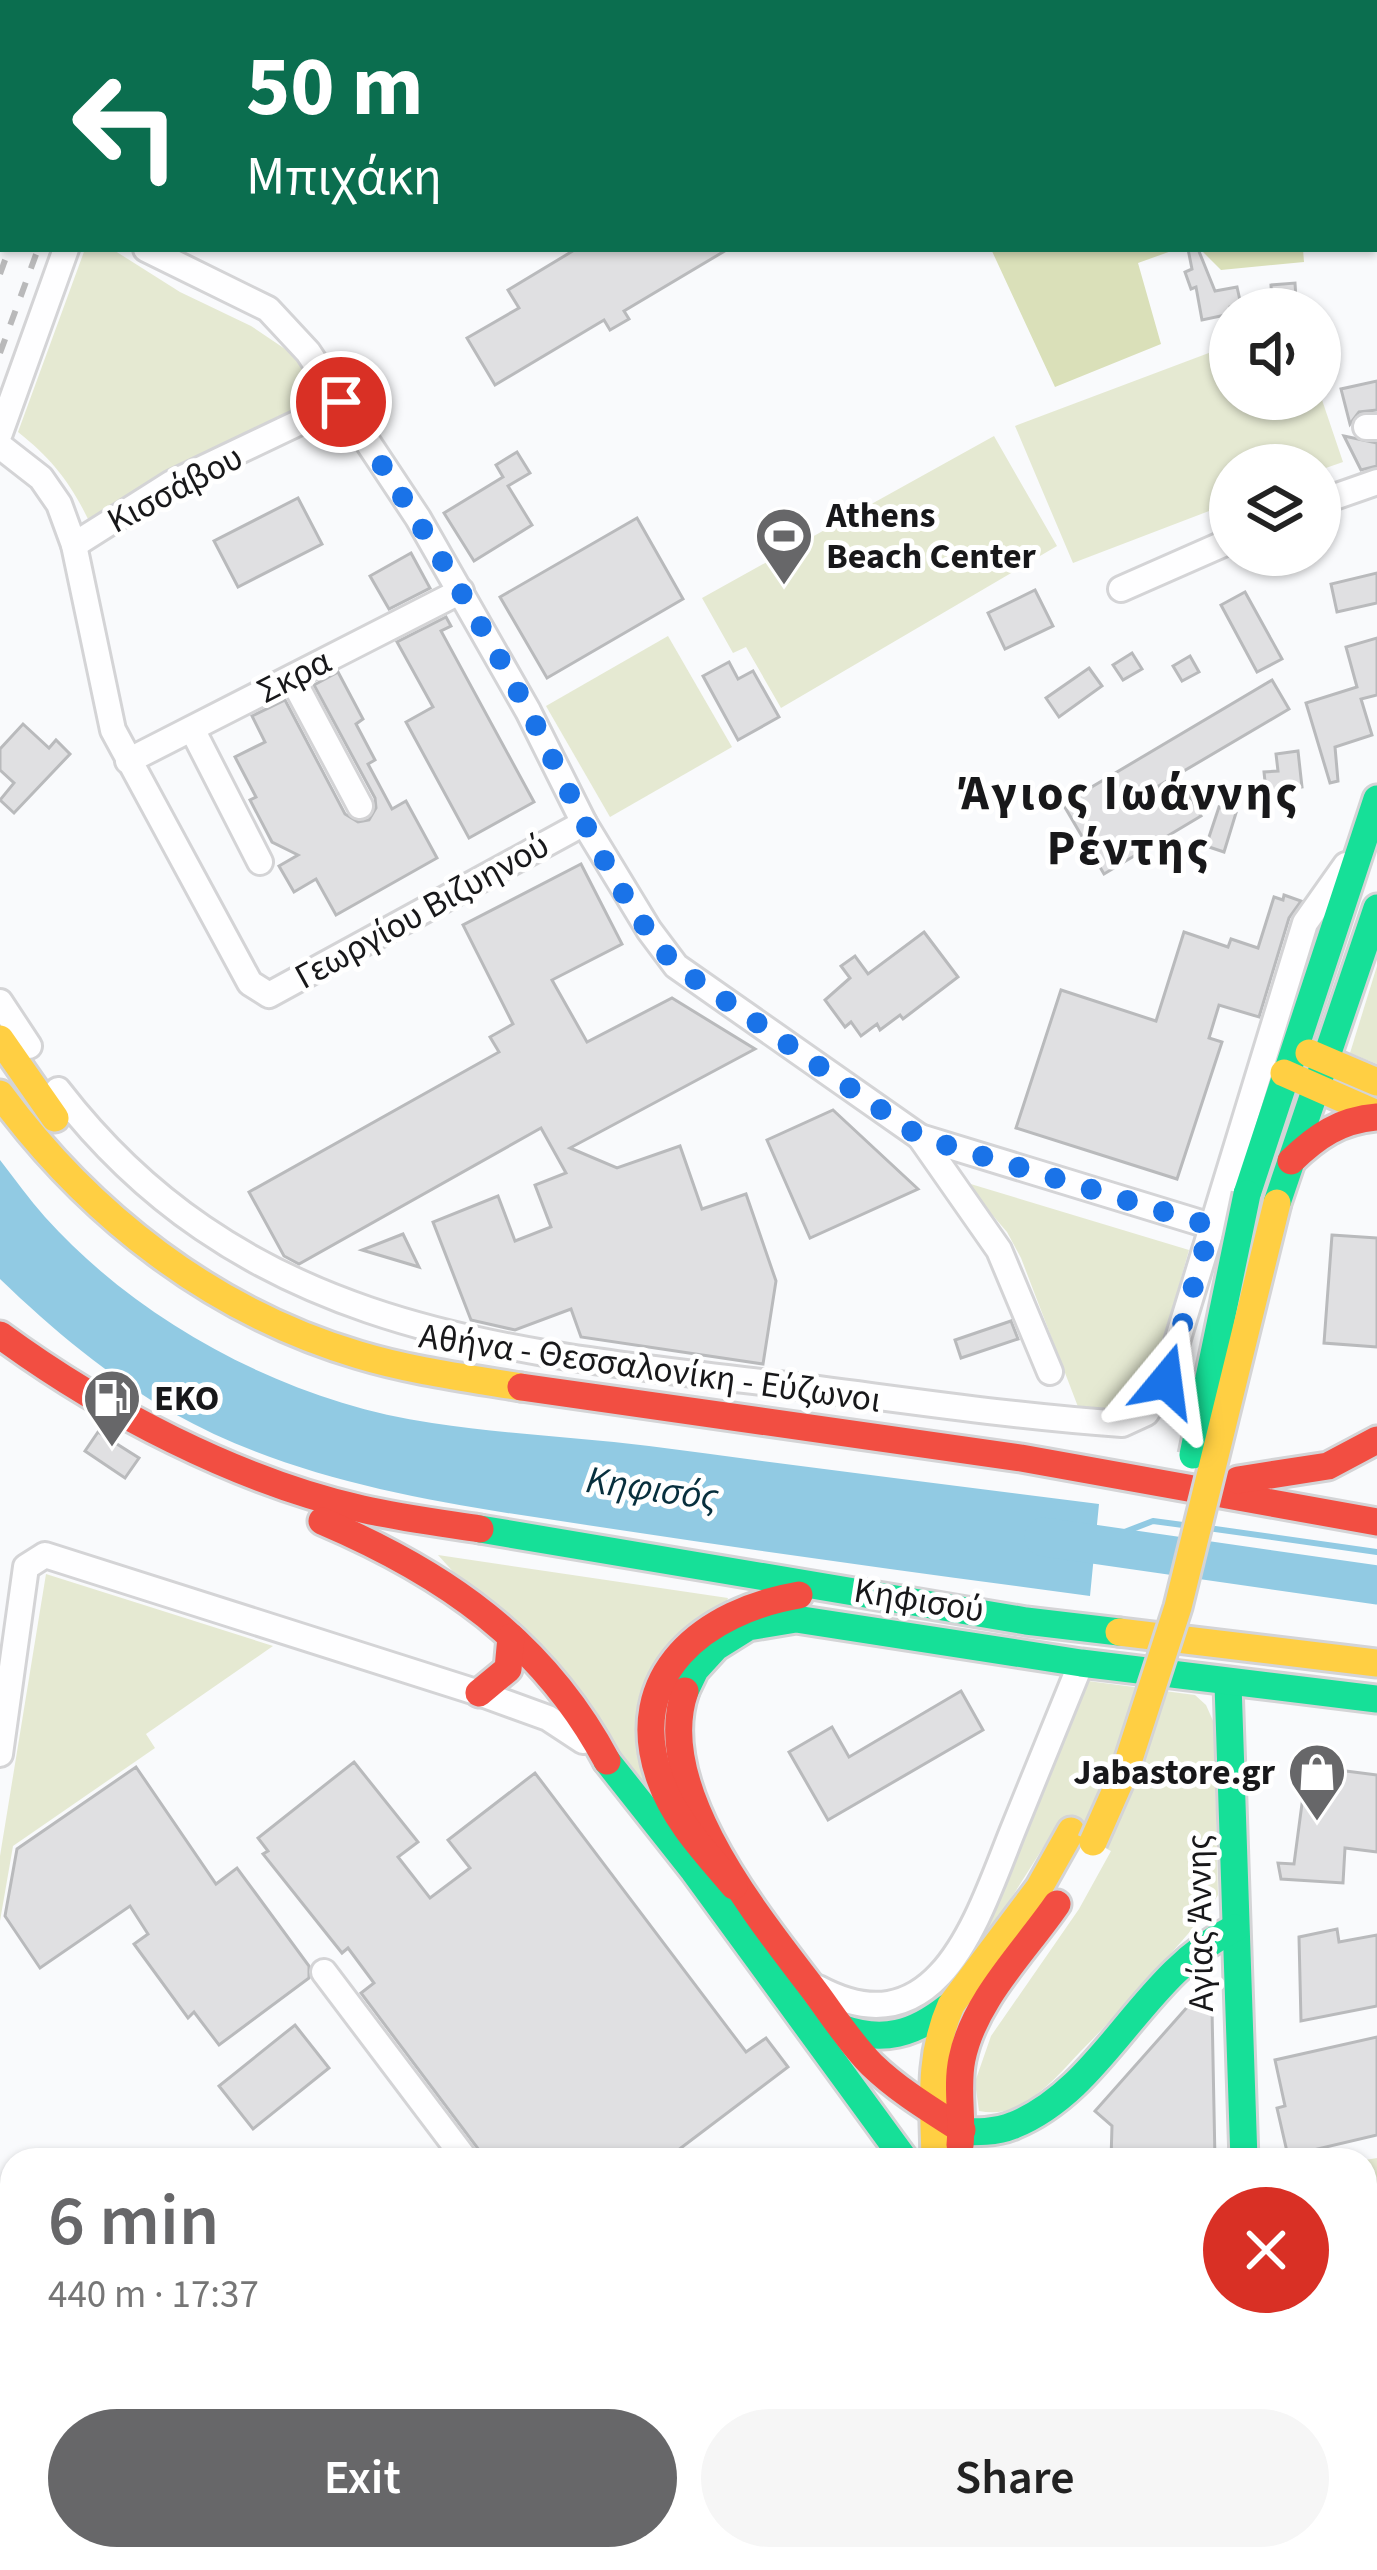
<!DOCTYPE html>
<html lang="en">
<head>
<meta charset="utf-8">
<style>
  body { margin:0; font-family:"Source Sans 3",sans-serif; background:#f6f6f6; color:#222; height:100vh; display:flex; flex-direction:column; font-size:45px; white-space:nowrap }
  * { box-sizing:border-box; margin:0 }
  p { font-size:39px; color:#767676 }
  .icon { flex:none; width:66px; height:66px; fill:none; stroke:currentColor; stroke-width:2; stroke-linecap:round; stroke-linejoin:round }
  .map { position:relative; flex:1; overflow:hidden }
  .panel { position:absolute; left:0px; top:2148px; width:1377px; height:423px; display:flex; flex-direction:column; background:#fff; border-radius:36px 36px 0 0; box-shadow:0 3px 9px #0004 }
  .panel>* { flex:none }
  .banner { position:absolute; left:0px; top:0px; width:1377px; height:252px; box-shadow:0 3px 9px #0004; background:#0b6e4f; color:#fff; overflow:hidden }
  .tools { position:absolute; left:1209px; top:288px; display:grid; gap:24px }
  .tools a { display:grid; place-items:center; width:132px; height:132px; border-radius:50%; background:#fff; box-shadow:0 3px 9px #0004; font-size:60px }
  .pin { position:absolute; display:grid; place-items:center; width:102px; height:102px; color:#fff; margin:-51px; border:6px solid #fff; border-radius:50%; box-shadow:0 3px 12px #0007 }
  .me { position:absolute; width:132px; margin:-66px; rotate:16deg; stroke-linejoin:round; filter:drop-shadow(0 0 9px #0008) }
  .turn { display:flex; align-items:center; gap:42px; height:252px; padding:0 48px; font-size:54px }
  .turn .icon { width:156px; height:156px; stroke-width:2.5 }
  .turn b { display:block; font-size:84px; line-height:102px }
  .round { display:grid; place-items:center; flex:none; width:126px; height:126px; border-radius:63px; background:#f6f6f6 }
  .summary { display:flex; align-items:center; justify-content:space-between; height:204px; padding:0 48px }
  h1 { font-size:72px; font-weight:600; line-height:90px; color:#676769 }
  .primary-button { display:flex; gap:24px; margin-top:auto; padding:24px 48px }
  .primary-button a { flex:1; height:138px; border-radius:72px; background:#676769; color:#fff; font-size:48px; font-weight:600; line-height:138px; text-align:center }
  .primary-button a+a { background:#f6f6f6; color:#222 }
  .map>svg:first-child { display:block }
</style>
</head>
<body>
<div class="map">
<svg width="1377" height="2570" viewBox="0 0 1377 2570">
  <rect width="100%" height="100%" fill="#f9fafc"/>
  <!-- green -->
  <g fill="#e5e9d2">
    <path d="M85,249H112L180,292L251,326L294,355L324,401L98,521L88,519C70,482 51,458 18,432Z"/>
    <path d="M1230,345V399H1320V394L1343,462L1320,470V465H1230V503L1073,563L1015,426Z"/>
    <path d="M994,436L1057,546L781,708L746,647L733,653L702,598Z"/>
    <path d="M668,636L732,747L610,817L546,706Z"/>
    <path d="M1377,966V1064L1350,1053Z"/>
    <path d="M964,1182L1189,1250L1150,1388L1142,1403L1128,1414L1080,1412L1021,1258L1007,1232Z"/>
    <path d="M438,1555L728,1598L652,1792Z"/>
    <path d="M46,1574L273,1646L146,1734L155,1748L13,1846L0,1921V1856Z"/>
    <path d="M1088,1681L1195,1695L1206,1705L1214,1723L1218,1895L1208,1911C1166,1959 1125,2007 1080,2052C1064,2069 1045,2091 1024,2103C1011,2112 994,2114 979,2111L975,2082L991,2036L1079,1909L1111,1851L1058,1824L976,1954L981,1932Z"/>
    <path d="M1377,2158V2349L1365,2352V2160Z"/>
    <path d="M969,2559H1070L1058,2570H979Z"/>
  </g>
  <!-- forest -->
  <g fill="#dae0b9">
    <path d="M991,249H1177L1138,263L1161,344L1055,387Z"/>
    <path d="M1200,249H1303L1304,262L1221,270Z"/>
  </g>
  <!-- water -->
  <path fill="#91cae3" d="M0,1160C15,1179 29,1199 45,1217C142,1325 289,1402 432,1423C503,1434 577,1437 649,1446C799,1466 949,1485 1099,1504L1090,1596C933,1575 777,1554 620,1530C469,1507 308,1489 173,1413C109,1377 52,1329 0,1279Z"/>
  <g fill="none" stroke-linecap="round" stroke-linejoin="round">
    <!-- stream -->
    <g stroke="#91cae3" stroke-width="6">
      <path d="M1208,1528L1377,1552"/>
      <path d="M1096,1543L1153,1521L1183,1525"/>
    </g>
    <!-- river -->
    <path stroke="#91cae3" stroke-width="39" d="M1044,1537L1377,1585"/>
  </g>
  <!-- building -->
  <g fill="#e0e0e2" stroke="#b9babc" stroke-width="3">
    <path d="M576,249H728L624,311L629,319L610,330L604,320L495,385L467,338L519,308L508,290Z"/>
    <path d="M1188,249H1198L1215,291L1237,287L1241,305L1230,307V314L1202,320L1196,287L1191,289L1185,272L1192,269Z"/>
    <path d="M1295,283L1296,299L1272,302L1271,285Z"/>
    <path d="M1377,381V410L1359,412L1350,424L1341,389Z"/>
    <path d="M1344,436L1377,443V466L1361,470Z"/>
    <path d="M517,452L530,473L508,486L532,525L474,561L444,513L503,477L496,465Z"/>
    <path d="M298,498L322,544L238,587L214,541Z"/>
    <path d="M637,518L683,599L547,678L500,597Z"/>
    <path d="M411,553L430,588L389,609L370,576Z"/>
    <path d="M1377,573V603L1337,612L1331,584Z"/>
    <path d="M1035,590L1053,626L1005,649L988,613Z"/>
    <path d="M1245,592L1282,659L1257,672L1221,605Z"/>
    <path d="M446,617L451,626L441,631L534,802L469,838L406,722L433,707L397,642Z"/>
    <path d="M1377,638V695L1361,699L1372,735L1335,747L1338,781L1330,783L1306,703L1357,687L1346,647Z"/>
    <path d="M1132,653L1142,669L1123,680L1113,665Z"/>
    <path d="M1190,656L1199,672L1182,681L1173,666Z"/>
    <path d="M729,662L738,679L753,671L779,717L738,740L703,676Z"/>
    <path d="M1089,668L1102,686L1059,717L1046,698Z"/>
    <path d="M338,672L363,719L356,724L375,760L368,764L392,809L406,801L437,858L336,915L316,879L294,892L279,866L298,855L272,842L250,800L256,797L235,757L265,742L252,716L285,700L345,814L358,822L369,820L376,808L375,798L314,685Z"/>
    <path d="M1272,680L1289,709L1155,788L1183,785L1201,816L1104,874L1063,804Z"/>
    <path d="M23,724L49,748L56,740L70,754L14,813L0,800L14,783L0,770V749Z"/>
    <path d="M1298,751L1302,787L1266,791L1264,772L1278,771L1276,754Z"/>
    <path d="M1219,807L1236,813L1224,852L1206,846Z"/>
    <path d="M581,864L622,944L552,980L587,1042L672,998L755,1049L570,1148L617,1168L680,1146L702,1209L746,1194L776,1281L763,1364L581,1337L571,1309L515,1330L471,1320L433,1222L498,1196L515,1241L551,1227L535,1185L566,1173L541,1128L299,1264L284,1256L249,1192L499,1052L490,1037L513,1024L463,925Z"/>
    <path d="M1284,895L1301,901L1289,918L1259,1017L1219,1005L1209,1038L1222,1042L1177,1179L1016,1128L1061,990L1156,1021L1184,932L1228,947L1231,939L1258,948L1274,897L1283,900Z"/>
    <path d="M924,932L958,977L903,1019L900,1015L880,1030L877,1024L861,1036L851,1022L845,1027L825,1000L850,978L841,966L855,956L868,974Z"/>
    <path d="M833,1110L918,1189L810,1238L767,1140Z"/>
    <path d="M403,1234L419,1267L362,1250Z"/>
    <path d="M1332,1235L1377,1238V1347L1324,1343Z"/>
    <path d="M1011,1321L1018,1339L961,1358L955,1340Z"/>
    <path d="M98,1432L139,1458L125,1478L85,1451Z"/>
    <path d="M961,1691L983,1730L828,1820L789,1752L832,1727L849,1757Z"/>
    <path d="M354,1762L418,1842L398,1857L430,1898L470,1868L448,1840L535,1773L746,2052L766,2038L788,2067L665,2160H482L479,2150L361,1993L374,1983L348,1948L342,1953L263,1854L268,1851L258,1838Z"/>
    <path d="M1307,1766L1377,1775V1852L1345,1848L1343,1883L1281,1879L1278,1863L1294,1864Z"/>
    <path d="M136,1767L216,1884L237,1868L309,1966V1978L219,2045L194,2012L188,2018L134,1944L148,1934L130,1906L40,1968L5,1916L17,1849Z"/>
    <path d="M1337,1929L1339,1942L1377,1935V2006L1301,2021L1299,1937Z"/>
    <path d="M1190,2004L1212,2009L1215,2160H1111L1112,2126L1095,2111Z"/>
    <path d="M295,2025L329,2068L253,2129L219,2086Z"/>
    <path d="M1377,2037V2135L1288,2156L1277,2108L1285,2106L1275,2060Z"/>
  </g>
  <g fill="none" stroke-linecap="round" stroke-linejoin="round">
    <!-- street casing -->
    <g stroke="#d4d4d6" stroke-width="30">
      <g id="street">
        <path d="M52,3L53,0"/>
        <path d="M160,3L161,0"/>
        <path d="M1301,3L1307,0"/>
        <path d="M0,66L3,74"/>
        <path d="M0,149L3,140"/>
        <path d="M146,249L268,309L308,352L418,518L528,711L584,823L649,930L676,966L920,1137L1211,1226"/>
        <path d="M1366,427H1377"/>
        <path d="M0,433L66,249"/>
        <path d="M0,446L41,478L59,504L74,545L113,730L250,983L269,995L584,823"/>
        <path d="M1320,502L1377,482"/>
        <path d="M74,545L172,483L342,402"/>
        <path d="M1121,589L1230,541"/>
        <path d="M292,678L360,806"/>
        <path d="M192,729L260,862"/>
        <path d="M128,761L461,591"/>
        <path d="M0,1002L29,1046"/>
        <path d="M58,1090C243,1330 499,1351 778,1384C892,1398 1007,1416 1122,1424L1146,1413L1165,1381L1305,923L1346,865"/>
        <path d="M920,1137L999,1250L1050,1372"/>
        <path d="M0,1754L26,1567L45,1555L479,1693L548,1718L583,1741"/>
        <path d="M324,1972L466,2160"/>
        <path d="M818,1988C941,2054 980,1910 1015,1825C1037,1771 1059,1717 1081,1663"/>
        <path d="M1365,2364L1377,2361"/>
        <path d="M960,2559L970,2570"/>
        <path d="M1071,2570L1082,2559"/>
      </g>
    </g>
    <!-- fast casing -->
    <g stroke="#d4d4d6" stroke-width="33">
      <g id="fast">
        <path d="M1247,1194L1377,799"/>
        <path d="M1277,1203L1377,908"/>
        <path d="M480,1529L1026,1621L1119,1632"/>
        <path d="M1228,1684L1244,2160"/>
        <path d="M685,1691L695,1670L716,1647L748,1627L796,1619L1081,1663L1377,1699"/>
        <path d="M607,1761L694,1871L905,2160"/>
        <path d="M841,2028C883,2043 914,2034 948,2007"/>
        <path d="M940,2131C964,2131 991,2135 1014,2125C1105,2088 1141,1974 1235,1928"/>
      </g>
    </g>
    <!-- slow casing -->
    <g stroke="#d4d4d6" stroke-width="33">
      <g id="slow">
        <path d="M0,1039L55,1118"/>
        <path d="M1309,1053L1377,1082"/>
        <path d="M1284,1073L1377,1114"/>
        <path d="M0,1094C89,1215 213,1312 359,1355C412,1371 467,1378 521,1387"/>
        <path d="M1119,1632L1377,1663"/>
        <path d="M935,2160C934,2104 928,2057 951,2005L1039,1888L1071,1831"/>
        <path d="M1286,2559L1289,2570"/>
        <path d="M650,2570L656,2559"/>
      </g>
    </g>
    <!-- jam casing -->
    <g stroke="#d4d4d6" stroke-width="33">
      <g id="jam">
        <path d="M1291,1161C1317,1136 1340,1120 1377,1117"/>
        <path d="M0,1335C102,1410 238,1481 362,1509C401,1518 441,1523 480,1529"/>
        <path d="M521,1387L1021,1458L1377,1522"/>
        <path d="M1238,1480L1328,1466L1377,1440"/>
        <path d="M322,1521C444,1573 543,1641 607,1761"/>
        <path d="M685,1691C652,1786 755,1913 810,1985C830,2011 849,2042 872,2065C899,2091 931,2110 962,2130"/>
        <path d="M479,1693L508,1669L511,1637"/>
        <path d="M734,1886C707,1854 674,1820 660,1779C623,1674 705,1611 799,1595"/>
        <path d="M960,2145C963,2117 956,2087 962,2059C974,2000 1024,1952 1057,1904"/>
      </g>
    </g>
    <!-- street -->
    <use href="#street" stroke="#fefeff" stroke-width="24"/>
    <!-- fast -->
    <use href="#fast" stroke="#16e098" stroke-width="27"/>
    <!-- slow -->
    <use href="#slow" stroke="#ffcf43" stroke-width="27"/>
    <!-- jam -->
    <use href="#jam" stroke="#f24e42" stroke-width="27"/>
    <!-- rail -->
    <g stroke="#b9b9ba" stroke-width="6" stroke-dasharray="15 15" stroke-linecap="butt">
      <path d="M83,3L84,0"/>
      <path d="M113,3L114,0"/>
      <path d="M0,274L9,249"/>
      <path d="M0,353L38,249"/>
    </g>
    <!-- fast-bridge casing -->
    <g stroke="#d4d4d6" stroke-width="33" stroke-linecap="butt">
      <path id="fast-bridge" d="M1193,1455L1247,1194"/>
    </g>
    <!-- slow-bridge casing -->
    <g stroke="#d4d4d6" stroke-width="33" stroke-linecap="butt">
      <path id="slow-bridge" d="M1093,1842L1127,1765L1178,1607L1277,1203"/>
    </g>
    <!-- fast-bridge -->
    <use href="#fast-bridge" stroke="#16e098" stroke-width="27"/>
    <!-- slow-bridge -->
    <use href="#slow-bridge" stroke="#ffcf43" stroke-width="27"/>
  </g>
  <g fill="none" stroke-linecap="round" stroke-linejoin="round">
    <!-- route -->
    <path stroke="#1a73e8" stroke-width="21" stroke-dasharray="0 37.8" d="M341,402C408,504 473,607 530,714C572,795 615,898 676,966L920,1137L1211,1226L1166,1381"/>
  </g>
  <!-- icons -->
  <defs>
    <g id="stadium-pin" transform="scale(3)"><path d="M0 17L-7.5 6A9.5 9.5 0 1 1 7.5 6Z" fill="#676769" stroke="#fff"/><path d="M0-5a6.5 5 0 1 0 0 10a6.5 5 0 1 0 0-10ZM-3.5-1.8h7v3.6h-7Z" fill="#fff"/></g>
    <g id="fuel-pin" transform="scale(3)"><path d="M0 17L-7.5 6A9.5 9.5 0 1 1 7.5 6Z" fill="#676769" stroke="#fff"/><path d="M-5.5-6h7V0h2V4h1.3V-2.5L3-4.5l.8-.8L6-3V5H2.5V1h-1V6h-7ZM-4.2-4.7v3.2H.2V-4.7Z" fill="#fff"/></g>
    <g id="shop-pin" transform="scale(3)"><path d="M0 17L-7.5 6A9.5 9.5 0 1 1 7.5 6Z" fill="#676769" stroke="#fff"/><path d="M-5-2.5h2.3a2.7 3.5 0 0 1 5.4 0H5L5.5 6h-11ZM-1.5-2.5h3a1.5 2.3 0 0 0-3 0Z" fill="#fff"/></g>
  </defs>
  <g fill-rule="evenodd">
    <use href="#stadium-pin" x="784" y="536"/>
    <use href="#fuel-pin" x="112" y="1398"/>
    <use href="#shop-pin" x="1317" y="1772"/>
  </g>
  <g text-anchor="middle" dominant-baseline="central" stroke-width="10" stroke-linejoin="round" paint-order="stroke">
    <!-- street labels -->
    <g font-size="36" fill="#18181a" stroke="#fff">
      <text transform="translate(175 489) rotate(-28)">Κισσάβου</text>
      <text transform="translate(294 676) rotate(-27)">Σκρα</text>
      <text transform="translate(422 911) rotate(-29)">Γεωργίου Βιζυηνού</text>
      <text transform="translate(650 1368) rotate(8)">Αθήνα - Θεσσαλονίκη - Εύζωνοι</text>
      <text transform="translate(919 1600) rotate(9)">Κηφισού</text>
      <text transform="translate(1200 1923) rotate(-91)">Αγίας Άννης</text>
    </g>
    <!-- poi labels -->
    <g font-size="36" font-weight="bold" fill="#18181a" stroke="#fff" text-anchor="start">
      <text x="826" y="515">Athens<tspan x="826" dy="41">Beach Center</tspan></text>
      <text x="154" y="1398">EKO</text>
      <text x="1275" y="1772" text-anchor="end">Jabastore.gr</text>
    </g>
    <!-- water labels -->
    <g font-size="39" font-style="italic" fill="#072f3d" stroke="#fff">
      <text transform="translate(652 1489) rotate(8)">Κηφισός</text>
    </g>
    <!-- district labels -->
    <g font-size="48" font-weight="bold" letter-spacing="3" fill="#18181a" stroke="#fff">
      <text x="1129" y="794">Άγιος Ιωάννης<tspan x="1129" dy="55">Ρέντης</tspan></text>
    </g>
  </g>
</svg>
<div class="tools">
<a><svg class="icon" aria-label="sound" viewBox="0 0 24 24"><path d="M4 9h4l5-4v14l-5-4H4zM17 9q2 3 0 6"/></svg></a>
<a><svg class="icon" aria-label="layers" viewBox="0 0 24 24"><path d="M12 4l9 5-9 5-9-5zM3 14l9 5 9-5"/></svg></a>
</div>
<div class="pin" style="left:341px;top:402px;background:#d93025"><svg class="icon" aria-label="arrive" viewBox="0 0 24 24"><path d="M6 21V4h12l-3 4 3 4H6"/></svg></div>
<svg class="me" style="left:1166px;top:1381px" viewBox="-20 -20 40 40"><path d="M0-17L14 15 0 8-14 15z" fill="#1a73e8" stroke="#fff" stroke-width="4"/></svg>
<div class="banner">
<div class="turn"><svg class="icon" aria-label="left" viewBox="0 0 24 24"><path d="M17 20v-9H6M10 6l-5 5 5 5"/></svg><div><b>50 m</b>Μπιχάκη</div></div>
</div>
<section class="panel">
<div class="summary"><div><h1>6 min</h1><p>440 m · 17:37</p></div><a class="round" style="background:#d93025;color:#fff"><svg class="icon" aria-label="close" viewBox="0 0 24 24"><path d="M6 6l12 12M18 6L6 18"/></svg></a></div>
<div class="primary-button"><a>Exit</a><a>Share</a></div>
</section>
</div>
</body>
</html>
